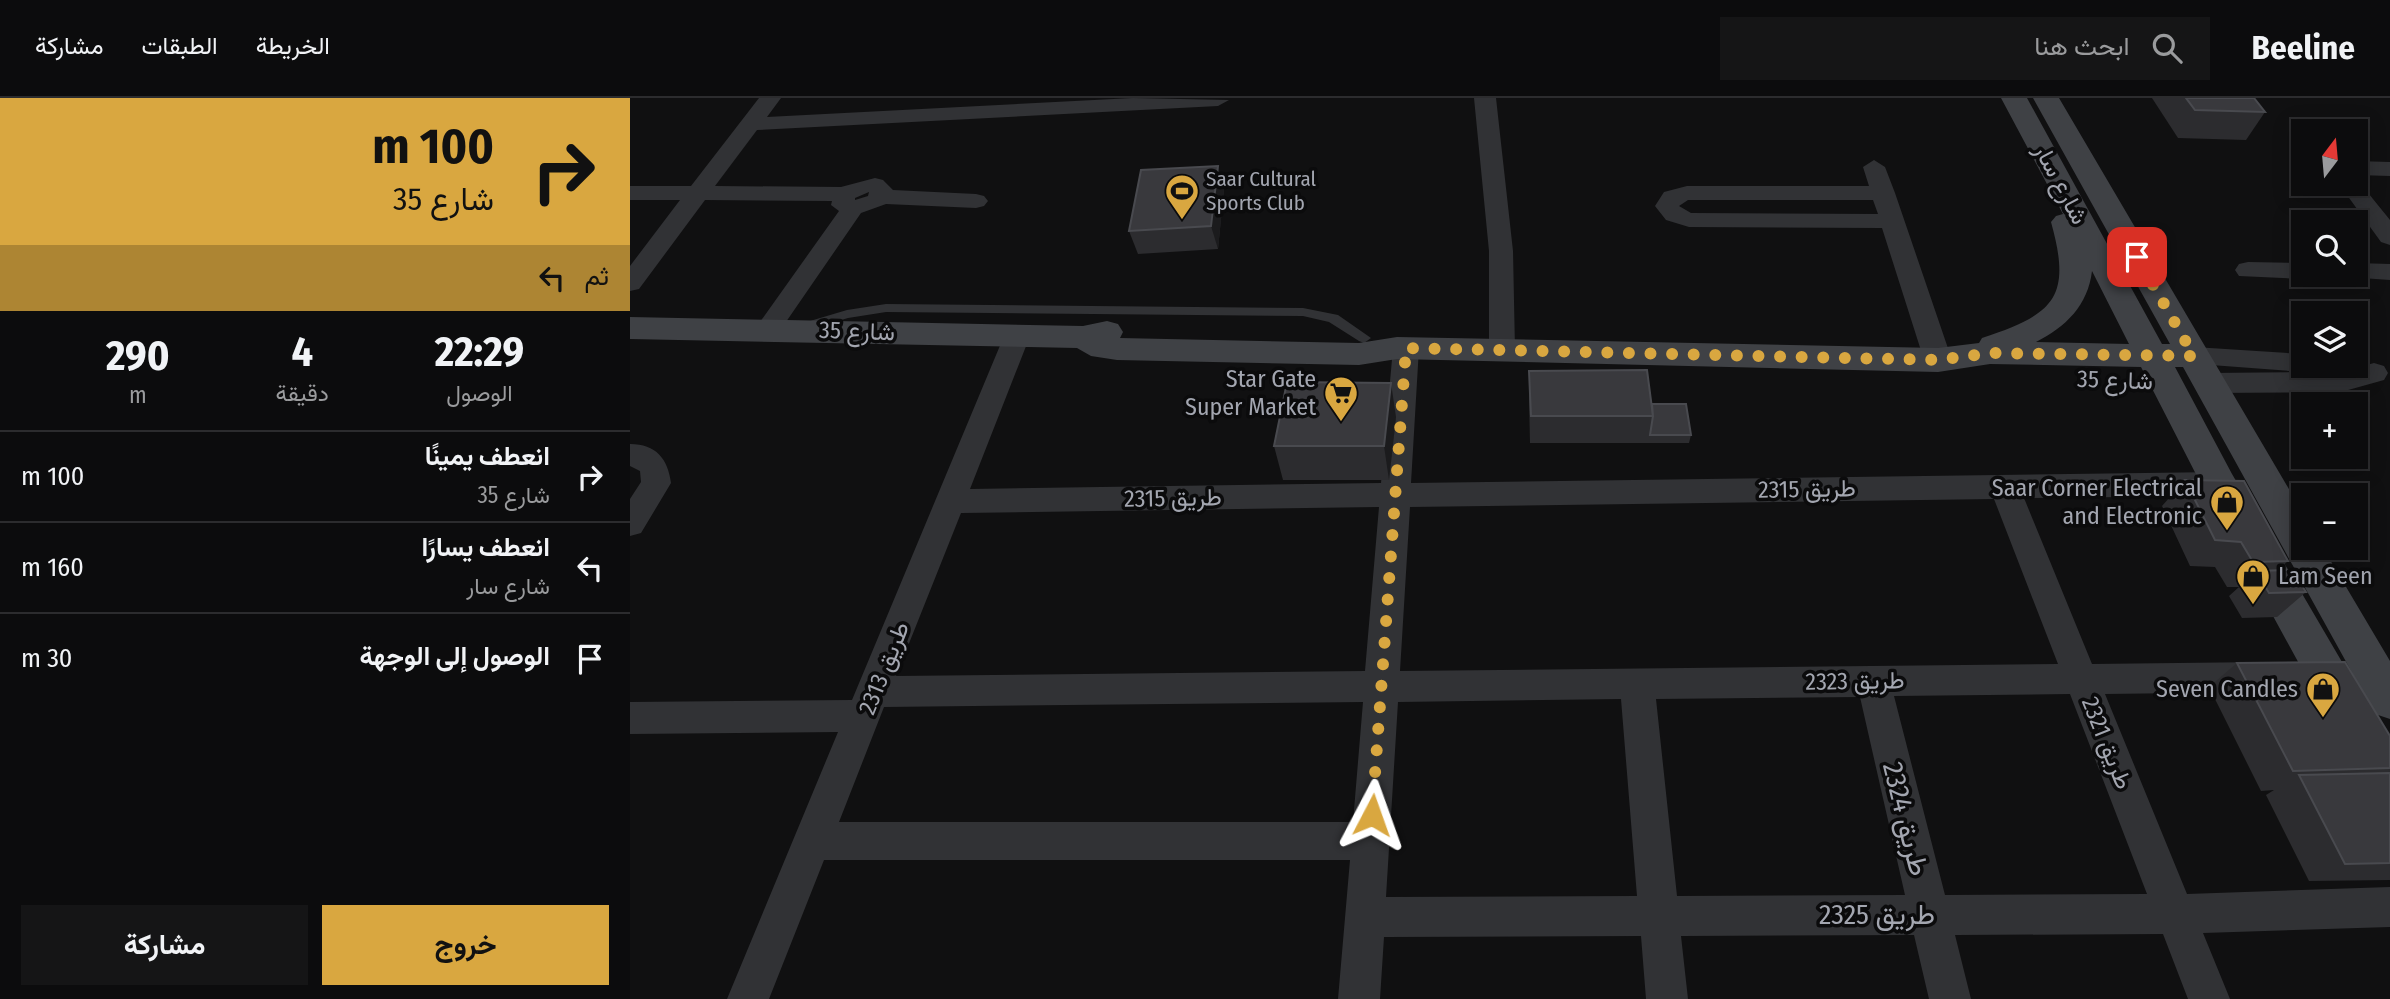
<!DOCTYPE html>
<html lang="ar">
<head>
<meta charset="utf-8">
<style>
  body { margin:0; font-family:"Fira Sans Condensed",Vazirmatn,sans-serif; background:#151516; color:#f1f3f6; direction:rtl; height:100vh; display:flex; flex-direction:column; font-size:26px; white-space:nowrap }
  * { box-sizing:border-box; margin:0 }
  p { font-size:23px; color:#9a9b9d }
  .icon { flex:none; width:38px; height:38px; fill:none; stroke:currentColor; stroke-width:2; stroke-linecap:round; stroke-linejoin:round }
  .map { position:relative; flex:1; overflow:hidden; direction:ltr }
  .details { display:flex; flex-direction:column; background:#0c0c0d; width:630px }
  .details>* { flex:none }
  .banner { background:#d9a740; color:#111; overflow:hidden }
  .needle { width:46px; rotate:16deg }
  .controls { position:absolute; left:1661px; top:21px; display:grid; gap:14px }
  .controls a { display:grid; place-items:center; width:77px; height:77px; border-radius:0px; background:#0c0c0d; box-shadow:0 4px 18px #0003,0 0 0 2px #2c2c2e; font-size:35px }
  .pin { position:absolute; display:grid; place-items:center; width:60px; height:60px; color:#fff; margin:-30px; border-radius:14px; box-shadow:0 4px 10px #0006 }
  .me { position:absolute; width:77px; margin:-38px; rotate:4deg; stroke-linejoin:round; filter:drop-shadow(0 0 5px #0008) }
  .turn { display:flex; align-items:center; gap:24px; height:147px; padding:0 21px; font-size:32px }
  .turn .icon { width:91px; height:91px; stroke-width:2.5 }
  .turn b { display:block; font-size:49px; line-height:60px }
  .then { display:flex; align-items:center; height:66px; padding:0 21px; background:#0003; gap:14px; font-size:26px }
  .eta { display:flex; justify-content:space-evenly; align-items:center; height:119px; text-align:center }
  .eta b { font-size:42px; font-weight:700; line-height:49px }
  .primary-button { display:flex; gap:14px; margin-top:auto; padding:14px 21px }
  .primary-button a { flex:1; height:80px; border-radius:0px; background:#d9a740; color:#111; font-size:28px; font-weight:700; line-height:80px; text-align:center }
  .primary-button a+a { background:#151516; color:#f1f3f6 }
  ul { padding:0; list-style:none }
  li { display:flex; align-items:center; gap:21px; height:91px; padding:0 21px; border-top:2px solid #2c2c2e }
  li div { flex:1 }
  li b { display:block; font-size:26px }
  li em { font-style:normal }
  header { display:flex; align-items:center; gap:42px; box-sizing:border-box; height:98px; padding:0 35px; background:#0c0c0d; border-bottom:2px solid #2c2c2e }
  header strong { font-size:33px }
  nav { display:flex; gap:38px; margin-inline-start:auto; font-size:24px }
  .search { width:490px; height:63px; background:#151516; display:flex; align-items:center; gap:18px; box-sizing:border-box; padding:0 24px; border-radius:0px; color:#9a9b9d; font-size:26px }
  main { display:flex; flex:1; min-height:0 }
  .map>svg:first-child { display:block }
</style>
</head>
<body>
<header>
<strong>Beeline</strong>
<div class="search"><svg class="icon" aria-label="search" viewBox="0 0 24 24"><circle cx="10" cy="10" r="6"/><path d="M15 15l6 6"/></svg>ابحث هنا</div>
<nav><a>الخريطة</a><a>الطبقات</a><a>مشاركة</a></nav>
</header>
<main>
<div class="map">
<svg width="1760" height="901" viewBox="0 0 1760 901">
  <rect width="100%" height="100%" fill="#101011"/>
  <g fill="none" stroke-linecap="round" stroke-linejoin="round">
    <!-- lane -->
    <path fill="#313235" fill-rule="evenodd" d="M256,206L673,210L708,217L741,240L734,245L729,243L699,224L673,218L256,214L218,220L175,233L168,229L170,226L217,212Z"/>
    <!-- street -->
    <g fill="#313235" fill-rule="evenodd">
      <path d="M129,0H151L137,19L503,0L599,2L588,8L127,32L85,88L211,89L245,80L253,82L263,92L346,96L354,98L358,103L354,108L346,110L256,106L231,115L147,237L138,240L129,237L125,231L209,113L201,107L202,103L75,102L9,191L0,193V168L50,102H0V88H61ZM239,94L238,98L225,102V100Z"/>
      <path d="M844,0H866L883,153L885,252L882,259L872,261L862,259L859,252V153Z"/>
      <path d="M1244,62L1255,69L1265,95L1322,262L1318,269L1308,271L1298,269L1294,262L1252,130L1059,129L1036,122L1025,108L1034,94L1057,88H1239L1233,69ZM1058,102H1243L1248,116L1061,115L1049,108Z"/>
      <path d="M1726,63L1760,64V78L1726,77Z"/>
      <path d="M1726,80L1760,122V147L1751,144L1709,86H1726Z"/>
      <path d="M1618,164L1673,165V177H1683L1673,181L1609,178L1605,172L1609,166Z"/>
      <path d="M1726,165L1760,166V182L1717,179L1726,177Z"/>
      <path d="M387,229L396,232L400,238L340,391L751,385L763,250L767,243L776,241L785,243L789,250L781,385L1589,374L1600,378L1604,386L1600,394L1589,398L1394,400L1462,566L1633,564L1645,568L1650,579L1645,590L1633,594L1475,596L1557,796L1760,789V829L1573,835L1600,901H1558L1533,836L1325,837L1341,901H1299L1284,837L1051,838L1058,901H1016L1011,838L754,839L750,901H708L720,762H194L139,901H97L208,634L0,636V604L222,602L374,238L378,232ZM1364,401L1428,566L770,573L780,409ZM749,409L735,573L266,578L331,415ZM1440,596L1517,796L1315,797L1264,598ZM1230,599L1275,797L1047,798L1026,601ZM991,601L1007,798L756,799L768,604ZM733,604L723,724H209L254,609Z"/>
      <path d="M1564,249L1673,256V268H1685L1673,274H1711L1744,265L1754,268L1758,275L1754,282L1711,294L1579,295L1569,292L1565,285L1569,278L1579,275L1673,274L1554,265L1550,258L1554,251Z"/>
      <path d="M0,346C26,346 38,361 41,385L11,435L0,438V401L11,384L10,373L0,368Z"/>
    </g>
    <!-- secondary -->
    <path fill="#3f4145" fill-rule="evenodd" d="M1371,0H1397L1532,246H1540L1403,0H1429L1673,415V450H1693L1760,563V621L1745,616L1553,269H1545L1602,376L1760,646V710L1744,703L1571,386L1511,269L1360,266L1308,274L767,261L729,267L487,262L461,258L447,250L0,241V219L453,228L477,223L488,226L493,234L490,240L729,245L767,239L1308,250L1349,245L1352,240C1425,216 1442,199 1421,124L1426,118L1433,116ZM1462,173L1499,246L1406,244C1436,229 1458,207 1462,173Z"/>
  </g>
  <!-- wall -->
  <g fill="#2c2c2f">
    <path d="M1522,0H1624L1635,14L1616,42L1548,40Z"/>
    <path d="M594,91L588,151L508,156L499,133Z"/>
    <path d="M899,273L1022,306L1061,337L1059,345H900L899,301Z"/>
    <path d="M766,319L759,382H653L644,348Z"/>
    <path d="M1555,382L1658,463L1648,472L1676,494L1647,519L1612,520L1599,498L1609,489H1597L1585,469L1560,468L1532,408Z"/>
    <path d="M1607,565L1760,638V782L1679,783L1636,697L1644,692L1631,693L1579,589Z"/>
  </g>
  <!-- shaded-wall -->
  <g fill="#1b1b1d">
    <path d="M588,68L594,91L588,151L581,128Z"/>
    <path d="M761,285L766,319L759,382L754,348Z"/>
  </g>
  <!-- building -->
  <g fill="#39393d" stroke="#494a4f" stroke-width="2">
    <path d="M1556,0H1624L1635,14L1565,12Z"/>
    <path d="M588,68L581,128L499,133L511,72Z"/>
    <path d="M1017,272L1023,318H901L899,273Z"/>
    <path d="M657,284L761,285L754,348H644Z"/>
    <path d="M1022,306H1056L1061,337H1020L1023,318Z"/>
    <path d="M1555,382L1614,383L1658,463L1623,464L1611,444L1585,442Z"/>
    <path d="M1662,472L1676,494L1639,495L1626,473Z"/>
    <path d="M1715,564L1760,638V670L1663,673L1607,565Z"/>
    <path d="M1760,675V765L1715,766L1669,677Z"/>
  </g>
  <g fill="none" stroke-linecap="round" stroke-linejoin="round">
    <!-- route -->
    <path stroke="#d9a740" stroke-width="12" stroke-dasharray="0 21.6" d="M742,717L776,250L1308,262L1360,255L1564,258L1507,159"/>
  </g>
  <!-- icons -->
  <defs>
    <g id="stadium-pin" transform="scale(1.75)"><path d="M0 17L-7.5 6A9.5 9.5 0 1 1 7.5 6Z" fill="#d9a740" stroke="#0b0b0c"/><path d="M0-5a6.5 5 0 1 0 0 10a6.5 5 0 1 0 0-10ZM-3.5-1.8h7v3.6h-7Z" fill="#111"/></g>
    <g id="supermarket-pin" transform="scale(1.75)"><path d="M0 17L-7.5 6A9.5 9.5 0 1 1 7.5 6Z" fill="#d9a740" stroke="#0b0b0c"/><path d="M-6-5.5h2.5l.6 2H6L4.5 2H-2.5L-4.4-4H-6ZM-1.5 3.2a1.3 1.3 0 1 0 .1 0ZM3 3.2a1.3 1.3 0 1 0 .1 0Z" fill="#111"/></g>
    <g id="shop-pin" transform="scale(1.75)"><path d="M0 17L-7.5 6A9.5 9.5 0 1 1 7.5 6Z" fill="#d9a740" stroke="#0b0b0c"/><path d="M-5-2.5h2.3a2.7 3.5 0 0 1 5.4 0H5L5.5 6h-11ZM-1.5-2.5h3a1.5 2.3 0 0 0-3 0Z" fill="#111"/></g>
  </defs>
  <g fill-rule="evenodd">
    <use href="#stadium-pin" x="552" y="93"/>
    <use href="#supermarket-pin" x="711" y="295"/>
    <use href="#shop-pin" x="1597" y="404"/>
    <use href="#shop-pin" x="1623" y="478"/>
    <use href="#shop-pin" x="1693" y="591"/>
  </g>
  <g text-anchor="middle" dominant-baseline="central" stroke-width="7" stroke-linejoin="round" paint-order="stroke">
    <!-- far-poi labels -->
    <g font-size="21" fill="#a3a6b0" stroke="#0b0b0c" text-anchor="start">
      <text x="576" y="81">Saar Cultural<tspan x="576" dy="24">Sports Club</tspan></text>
    </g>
    <!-- street labels -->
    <g font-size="24" fill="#a3a6b0" stroke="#0b0b0c">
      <text transform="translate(1431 86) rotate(62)">شارع سار</text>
      <text transform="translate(227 233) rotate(2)">شارع 35</text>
      <text transform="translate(1485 282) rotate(2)">شارع 35</text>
      <text transform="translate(1177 391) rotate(-1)">طريق 2315</text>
      <text transform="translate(543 400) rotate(-1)">طريق 2315</text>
      <text transform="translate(254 570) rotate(-68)">طريق 2313</text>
      <text transform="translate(1225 583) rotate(-1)">طريق 2323</text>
      <text transform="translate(1477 645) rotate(68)">طريق 2321</text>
    </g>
    <!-- poi labels -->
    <g font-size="24" fill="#a3a6b0" stroke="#0b0b0c" text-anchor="end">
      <text x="686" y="281">Star Gate<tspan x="686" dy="28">Super Market</tspan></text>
      <text x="1572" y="390">Saar Corner Electrical<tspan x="1572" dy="28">and Electronic</tspan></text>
      <text x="1648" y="478" text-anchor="start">Lam Seen</text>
      <text x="1668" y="591">Seven Candles</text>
    </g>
    <!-- near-street labels -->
    <g font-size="28" fill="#a3a6b0" stroke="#0b0b0c">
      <text transform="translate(1276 721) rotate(76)">طريق 2324</text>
      <text x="1247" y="816">طريق 2325</text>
    </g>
  </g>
</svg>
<div class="controls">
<a><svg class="needle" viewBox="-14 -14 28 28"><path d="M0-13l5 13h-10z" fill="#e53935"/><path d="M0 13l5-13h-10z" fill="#9a9b9d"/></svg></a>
<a><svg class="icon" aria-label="search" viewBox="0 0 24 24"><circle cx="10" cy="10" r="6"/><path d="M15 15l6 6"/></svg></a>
<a><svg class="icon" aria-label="layers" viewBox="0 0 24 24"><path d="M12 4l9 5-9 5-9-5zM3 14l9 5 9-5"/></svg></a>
<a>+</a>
<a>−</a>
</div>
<div class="pin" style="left:1507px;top:159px;background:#d93025"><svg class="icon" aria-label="arrive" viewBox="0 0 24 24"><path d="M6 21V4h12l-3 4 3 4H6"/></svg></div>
<svg class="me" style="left:742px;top:717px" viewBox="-20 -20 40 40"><path d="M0-17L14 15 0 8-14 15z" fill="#d9a740" stroke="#fff" stroke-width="4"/></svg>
</div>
<section class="details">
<div class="banner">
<div class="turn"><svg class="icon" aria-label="right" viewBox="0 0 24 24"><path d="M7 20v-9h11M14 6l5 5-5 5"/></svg><div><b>100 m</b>شارع 35</div></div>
<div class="then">ثم<svg class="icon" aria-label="left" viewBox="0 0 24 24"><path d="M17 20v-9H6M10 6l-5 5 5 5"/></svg></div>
</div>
<div class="eta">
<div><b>22:29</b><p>الوصول</p></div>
<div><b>4</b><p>دقيقة</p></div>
<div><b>290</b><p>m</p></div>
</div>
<ul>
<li><svg class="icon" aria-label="right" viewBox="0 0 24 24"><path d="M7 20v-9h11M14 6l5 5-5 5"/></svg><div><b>انعطف يمينًا</b><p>شارع 35</p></div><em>100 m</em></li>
<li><svg class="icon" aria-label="left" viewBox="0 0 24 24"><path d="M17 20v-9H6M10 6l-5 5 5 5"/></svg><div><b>انعطف يسارًا</b><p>شارع سار</p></div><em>160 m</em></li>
<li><svg class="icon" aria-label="arrive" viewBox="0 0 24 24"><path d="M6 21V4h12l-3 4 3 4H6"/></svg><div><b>الوصول إلى الوجهة</b></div><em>30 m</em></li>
</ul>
<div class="primary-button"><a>خروج</a><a>مشاركة</a></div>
</section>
</main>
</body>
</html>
